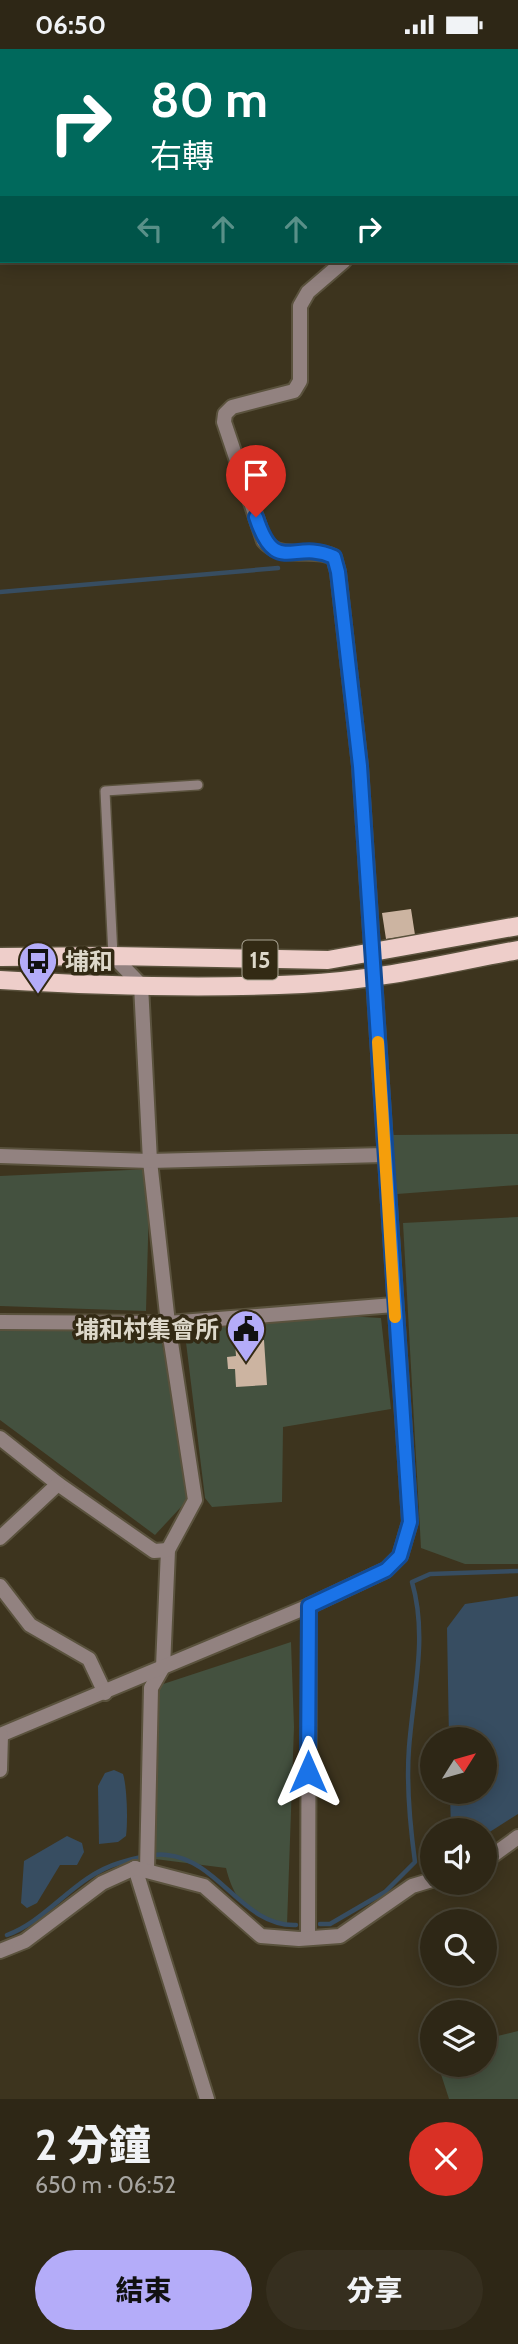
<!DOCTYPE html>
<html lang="zh-TW">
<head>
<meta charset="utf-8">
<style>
  body { margin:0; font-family:Cabin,"Noto Sans TC",sans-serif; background:#362f1f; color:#f1f3f6; height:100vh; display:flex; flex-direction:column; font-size:26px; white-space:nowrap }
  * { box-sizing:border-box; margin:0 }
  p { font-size:23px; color:#a7a5a1 }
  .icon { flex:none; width:38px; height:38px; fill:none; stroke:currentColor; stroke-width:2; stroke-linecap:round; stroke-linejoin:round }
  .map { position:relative; height:2050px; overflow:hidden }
  .drawer { display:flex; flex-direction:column; background:#2e2716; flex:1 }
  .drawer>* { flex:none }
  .top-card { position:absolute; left:0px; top:0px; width:518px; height:214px; box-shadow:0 4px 18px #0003,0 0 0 2px #494435; background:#00695c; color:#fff; overflow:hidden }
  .needle { width:46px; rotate:53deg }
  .buttons { position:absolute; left:420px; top:1678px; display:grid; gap:14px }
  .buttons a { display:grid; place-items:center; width:77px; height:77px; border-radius:50%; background:#2e2716; box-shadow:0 4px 18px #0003,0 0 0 2px #494435; font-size:35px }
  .pin { position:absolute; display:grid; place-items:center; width:60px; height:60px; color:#fff; margin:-72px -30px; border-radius:50% 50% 50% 0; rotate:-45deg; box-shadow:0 0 7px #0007 }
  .pin .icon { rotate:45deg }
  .me { position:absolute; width:77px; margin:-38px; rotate:0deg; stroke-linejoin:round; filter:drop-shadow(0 0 5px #0008) }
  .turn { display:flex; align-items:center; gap:24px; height:147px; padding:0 35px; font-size:32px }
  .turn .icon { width:91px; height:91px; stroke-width:2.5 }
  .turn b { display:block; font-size:49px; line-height:60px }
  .lanes { display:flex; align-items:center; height:66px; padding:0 35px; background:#0003; justify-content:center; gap:35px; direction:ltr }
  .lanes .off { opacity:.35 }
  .round { display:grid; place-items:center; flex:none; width:74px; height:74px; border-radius:37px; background:#362f1f }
  .overview { display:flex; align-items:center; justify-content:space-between; height:119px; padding:0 35px }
  h1 { font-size:42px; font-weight:800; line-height:52px }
  .button { display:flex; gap:14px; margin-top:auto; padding:14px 35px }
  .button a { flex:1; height:80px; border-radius:42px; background:#b4acf9; color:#111; font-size:28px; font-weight:800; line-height:80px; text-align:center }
  .button a+a { background:#362f1f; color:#f1f3f6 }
  .status { display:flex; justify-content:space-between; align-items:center; height:49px; padding:0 35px; background:#2e2716; direction:ltr }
  .status svg { height:19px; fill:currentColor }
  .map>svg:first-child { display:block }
</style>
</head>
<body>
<div class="status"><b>06:50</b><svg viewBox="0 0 49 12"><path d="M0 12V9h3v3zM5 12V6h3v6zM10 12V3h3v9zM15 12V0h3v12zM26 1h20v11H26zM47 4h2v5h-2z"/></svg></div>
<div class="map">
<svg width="518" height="2050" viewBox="0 0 518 2050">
  <rect width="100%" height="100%" fill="#3d341e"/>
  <!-- green -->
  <g fill="#44513f">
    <path d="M518,1085V1136L397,1145L393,1086Z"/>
    <path d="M150,1120L146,1262L0,1257V1127Z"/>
    <path d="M518,1168V1515H465L421,1499L403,1174Z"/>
    <path d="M275,1263L381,1269L391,1360L283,1378L282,1453L212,1458L205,1449L184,1277Z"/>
    <path d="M0,1276L160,1285L194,1444L155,1486L0,1371Z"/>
    <path d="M291,1593L294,1678L287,1876C251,1862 236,1859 226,1819L147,1809L151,1639Z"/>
    <path d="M518,1982V2050H449L438,2016H485V1990Z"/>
  </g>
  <!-- water -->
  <g fill="#374d61">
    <path d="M518,1547V1765L485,1786V1782L451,1781L450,1743H485V1690H449L447,1579L465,1555Z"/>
    <path d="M114,1721L123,1725C127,1738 128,1772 126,1787L118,1793L99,1795L98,1737L105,1724Z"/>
    <path d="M67,1787L82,1794L84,1803L77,1816H60L37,1854L27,1859L21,1854L24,1812Z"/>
  </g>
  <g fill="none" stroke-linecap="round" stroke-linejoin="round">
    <!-- stream -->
    <g stroke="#374d61" stroke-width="4.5">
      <path d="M0,543L278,519"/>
      <path d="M320,1875H330L385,1843L415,1813C410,1776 406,1737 409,1699C413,1644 428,1588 412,1533L430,1525L518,1522"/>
      <path d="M7,1886C47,1872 75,1827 119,1814C131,1810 154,1804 167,1806C219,1811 243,1878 296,1876"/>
    </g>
  </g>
  <!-- building -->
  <g fill="#ccb4a1">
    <path d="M411,860L415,886L386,890L382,864Z"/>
    <path d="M264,1291L267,1336L236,1338L235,1320H228L227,1308L236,1307L235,1293Z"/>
  </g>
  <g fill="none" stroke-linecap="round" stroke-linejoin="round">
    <!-- lane casing -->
    <g stroke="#5a523d" stroke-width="12">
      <path id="lane" d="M113,907L105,742L198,736"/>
    </g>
    <!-- street casing -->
    <g stroke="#5a523d" stroke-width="18">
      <g id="street">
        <path d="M303,2V0"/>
        <path d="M113,907L141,936L150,1112L168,1274L195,1451L168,1501L163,1618L151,1639L147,1821"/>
        <path d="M0,1107L150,1112L384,1106"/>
        <path d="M0,1273L168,1274L394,1256"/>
        <path d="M0,1389L58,1435L154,1502L168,1501"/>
        <path d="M0,1489L58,1435"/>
        <path d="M0,1537L30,1576L89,1610L105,1644"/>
        <path d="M0,1686L309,1557L386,1521L400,1507L410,1473L360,717L338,523L334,508C311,497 282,513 264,492L224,373L225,365L232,358L294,342L300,332V257L308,243L344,212"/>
        <path d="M0,1721L1,1686"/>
        <path d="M485,1812L518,1788"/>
        <path d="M135,1819L207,2050"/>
        <path d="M308,1889L309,1557"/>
        <path d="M0,1902L25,1892L102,1834L135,1819L204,1837L261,1887L299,1890L340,1887L412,1837L432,1831"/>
      </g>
    </g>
    <!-- primary casing -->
    <g stroke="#5a523d" stroke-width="21">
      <g id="primary">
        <path d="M0,908L113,907L328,911L518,877"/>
        <path d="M0,931C100,937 203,940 303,935C375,932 447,914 518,901"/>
      </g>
    </g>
    <!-- lane -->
    <use href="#lane" stroke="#928280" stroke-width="9"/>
    <!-- street -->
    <use href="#street" stroke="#928280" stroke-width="14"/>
    <!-- primary -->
    <use href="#primary" stroke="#eececa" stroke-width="18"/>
  </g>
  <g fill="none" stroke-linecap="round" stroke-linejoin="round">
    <!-- route casing -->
    <g stroke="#114b97" stroke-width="18">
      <path id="route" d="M256,468C276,529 293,489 334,508L338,523L360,717L410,1473L400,1507L386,1521L309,1557L308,1723"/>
    </g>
    <!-- route -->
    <use href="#route" stroke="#1a73e8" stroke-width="12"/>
    <!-- slow -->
    <path stroke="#f59e0b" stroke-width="12" d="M378,993L395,1268"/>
  </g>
  <!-- icons -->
  <defs>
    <g id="bus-pin" transform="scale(2.0125)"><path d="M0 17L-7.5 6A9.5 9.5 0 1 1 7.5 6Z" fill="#b4acf9" stroke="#332a14"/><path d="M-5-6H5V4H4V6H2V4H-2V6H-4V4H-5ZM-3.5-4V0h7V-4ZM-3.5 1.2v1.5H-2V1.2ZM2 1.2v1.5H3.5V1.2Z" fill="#111"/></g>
    <g id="civic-pin" transform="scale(2.0125)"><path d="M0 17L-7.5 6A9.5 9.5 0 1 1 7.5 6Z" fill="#b4acf9" stroke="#332a14"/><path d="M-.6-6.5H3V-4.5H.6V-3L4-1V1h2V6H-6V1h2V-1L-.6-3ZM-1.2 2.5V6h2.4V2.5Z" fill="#111"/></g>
  </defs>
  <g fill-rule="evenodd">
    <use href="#bus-pin" x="38" y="912"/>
    <use href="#civic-pin" x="246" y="1280"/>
  </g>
  <g text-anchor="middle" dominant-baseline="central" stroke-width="7" stroke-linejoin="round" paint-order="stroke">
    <!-- shield labels -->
    <rect fill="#332a14" stroke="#aaa493" stroke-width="2" x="242.5" y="891.5" width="35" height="39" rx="5"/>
    <g font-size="23" font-weight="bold" fill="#ddd8ca">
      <text x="260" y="911">15</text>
    </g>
    <!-- poi labels -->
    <g font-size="24" font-weight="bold" fill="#ddd8ca" stroke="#332a14" text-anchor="start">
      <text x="65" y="912">埔和</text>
      <text x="219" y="1280" text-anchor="end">埔和村集會所</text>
    </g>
  </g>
</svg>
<div class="buttons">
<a><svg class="needle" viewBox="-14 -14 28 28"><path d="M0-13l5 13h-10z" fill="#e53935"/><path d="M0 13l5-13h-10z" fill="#a7a5a1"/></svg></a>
<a><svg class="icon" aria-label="sound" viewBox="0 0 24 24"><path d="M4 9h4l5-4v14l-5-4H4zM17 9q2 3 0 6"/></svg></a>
<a><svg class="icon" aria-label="search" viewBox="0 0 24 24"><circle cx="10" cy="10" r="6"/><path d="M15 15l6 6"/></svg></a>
<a><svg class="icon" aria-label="layers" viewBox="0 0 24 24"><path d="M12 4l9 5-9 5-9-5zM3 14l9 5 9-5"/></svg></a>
</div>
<div class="pin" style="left:256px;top:468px;background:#d93025"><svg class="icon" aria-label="arrive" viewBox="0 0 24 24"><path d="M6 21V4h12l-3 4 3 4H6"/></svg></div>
<svg class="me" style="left:308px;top:1723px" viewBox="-20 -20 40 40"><path d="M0-17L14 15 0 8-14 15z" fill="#1a73e8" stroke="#fff" stroke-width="4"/></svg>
<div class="top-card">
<div class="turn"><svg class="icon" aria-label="right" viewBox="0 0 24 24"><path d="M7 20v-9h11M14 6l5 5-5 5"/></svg><div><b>80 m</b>右轉</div></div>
<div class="lanes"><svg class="icon off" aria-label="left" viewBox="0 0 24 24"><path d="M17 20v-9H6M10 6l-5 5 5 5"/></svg><svg class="icon off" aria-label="ahead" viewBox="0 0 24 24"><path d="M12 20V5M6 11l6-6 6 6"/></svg><svg class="icon off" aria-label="ahead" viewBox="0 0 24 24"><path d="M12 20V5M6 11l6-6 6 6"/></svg><svg class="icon" aria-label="right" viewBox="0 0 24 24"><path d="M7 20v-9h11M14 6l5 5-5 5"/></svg></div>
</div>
</div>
<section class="drawer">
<div class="overview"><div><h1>2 分鐘</h1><p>650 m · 06:52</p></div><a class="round" style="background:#d93025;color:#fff"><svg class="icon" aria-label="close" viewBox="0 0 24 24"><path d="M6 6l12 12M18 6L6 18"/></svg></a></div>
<div class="button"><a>結束</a><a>分享</a></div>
</section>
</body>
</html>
